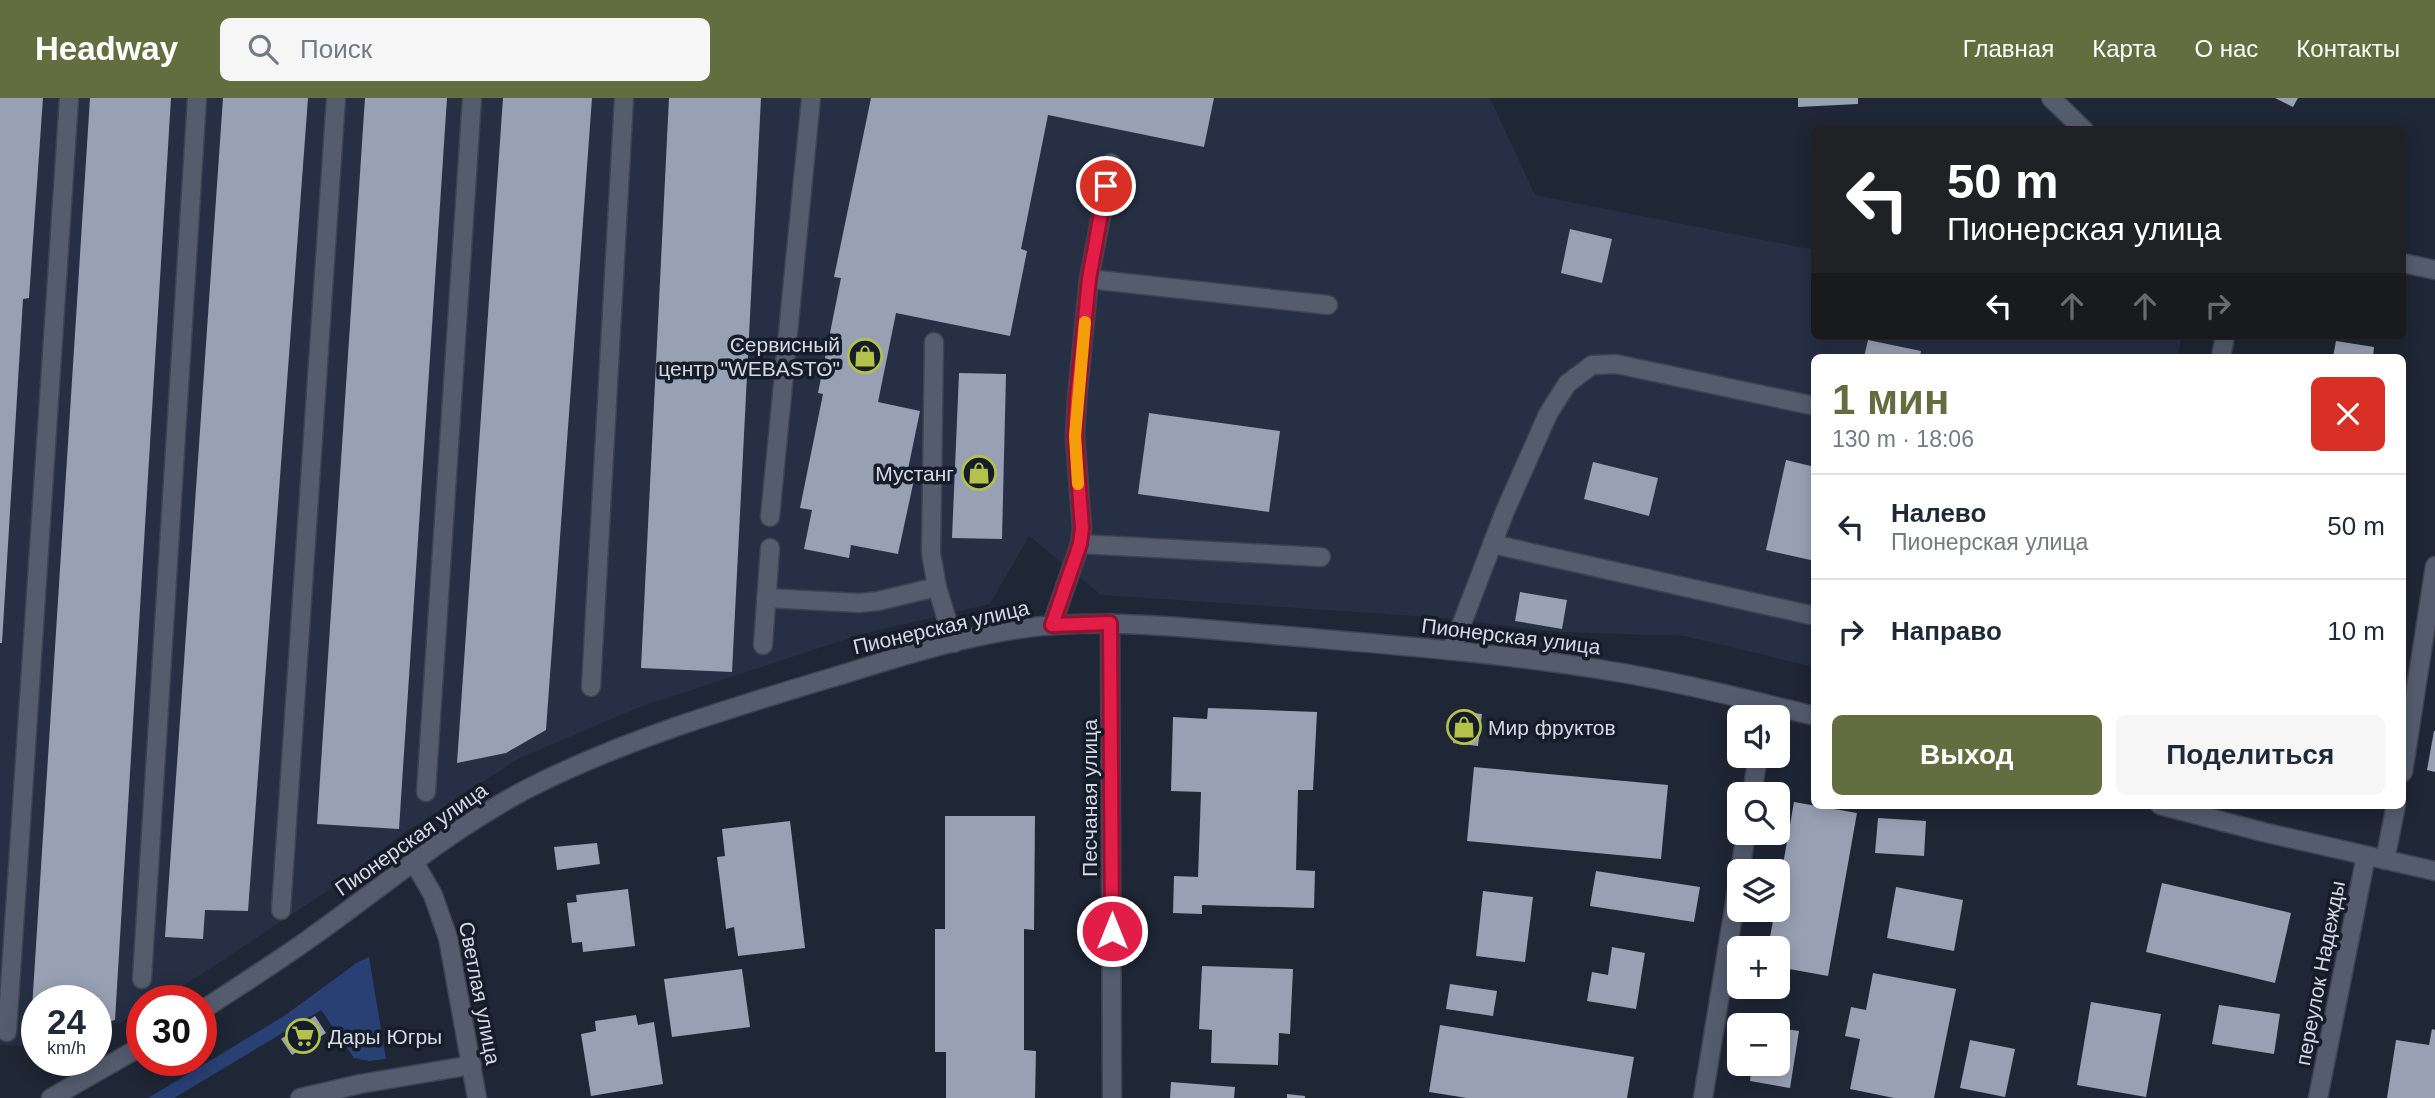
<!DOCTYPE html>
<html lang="ru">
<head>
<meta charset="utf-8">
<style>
  body { margin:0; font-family:Helvetica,sans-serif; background:#f6f6f7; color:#1f2937; height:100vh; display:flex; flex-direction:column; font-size:26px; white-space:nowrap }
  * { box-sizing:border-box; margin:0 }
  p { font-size:23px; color:#747a83 }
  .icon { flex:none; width:38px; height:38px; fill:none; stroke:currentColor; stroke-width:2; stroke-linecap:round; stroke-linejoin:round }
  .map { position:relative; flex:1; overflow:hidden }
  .details { position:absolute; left:1811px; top:256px; width:595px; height:455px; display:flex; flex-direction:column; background:#fff; border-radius:10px; box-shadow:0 4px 18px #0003 }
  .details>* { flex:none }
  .banner { position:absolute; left:1811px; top:28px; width:595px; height:214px; border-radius:10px; box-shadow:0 4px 18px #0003; background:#202124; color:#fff; overflow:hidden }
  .fabs { position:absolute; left:1727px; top:607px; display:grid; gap:14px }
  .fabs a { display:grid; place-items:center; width:63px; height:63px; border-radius:10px; background:#fff; box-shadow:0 4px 18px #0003; font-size:35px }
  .speed { position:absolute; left:21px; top:887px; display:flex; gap:14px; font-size:35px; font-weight:700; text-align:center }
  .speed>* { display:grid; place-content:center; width:91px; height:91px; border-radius:50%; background:#fff; box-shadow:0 4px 18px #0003; line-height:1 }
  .speed small { font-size:18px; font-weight:400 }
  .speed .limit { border:10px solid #d22; background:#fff; color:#111 }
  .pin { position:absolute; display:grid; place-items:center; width:60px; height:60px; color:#fff; margin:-30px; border:4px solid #fff; border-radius:50%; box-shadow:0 2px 7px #0007 }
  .me { position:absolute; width:77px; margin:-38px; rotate:0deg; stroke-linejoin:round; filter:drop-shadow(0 0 5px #0008) }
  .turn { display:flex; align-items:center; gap:24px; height:147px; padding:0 21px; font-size:32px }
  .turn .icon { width:91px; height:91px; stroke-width:2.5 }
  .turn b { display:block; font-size:49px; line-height:60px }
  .lanes { display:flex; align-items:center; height:66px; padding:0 21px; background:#0003; justify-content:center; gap:35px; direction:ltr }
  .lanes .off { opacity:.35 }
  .round { display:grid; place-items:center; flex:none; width:74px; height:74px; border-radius:10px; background:#f6f6f7 }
  .headline { display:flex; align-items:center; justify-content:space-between; height:119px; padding:0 21px }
  h1 { font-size:42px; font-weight:600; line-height:52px; color:#626e3f }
  .primary-button { display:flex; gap:14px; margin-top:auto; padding:14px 21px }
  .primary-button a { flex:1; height:80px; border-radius:10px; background:#626e3f; color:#fff; font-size:28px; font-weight:600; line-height:80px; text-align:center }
  .primary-button a+a { background:#f6f6f7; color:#1f2937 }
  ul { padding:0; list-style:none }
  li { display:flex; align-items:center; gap:21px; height:105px; padding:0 21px; border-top:2px solid #e0e1e3 }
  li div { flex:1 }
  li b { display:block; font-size:26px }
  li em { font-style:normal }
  header { display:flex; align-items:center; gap:42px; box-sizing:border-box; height:98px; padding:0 35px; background:#626e3f; color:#fff }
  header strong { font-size:33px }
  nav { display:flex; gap:38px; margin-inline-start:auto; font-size:24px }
  .search { width:490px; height:63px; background:#f6f6f7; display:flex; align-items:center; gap:18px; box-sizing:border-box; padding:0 24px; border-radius:10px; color:#747a83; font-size:26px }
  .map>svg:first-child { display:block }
</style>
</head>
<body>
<header>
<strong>Headway</strong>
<div class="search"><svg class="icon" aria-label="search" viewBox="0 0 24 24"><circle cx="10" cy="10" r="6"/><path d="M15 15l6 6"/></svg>Поиск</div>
<nav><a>Главная</a><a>Карта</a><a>О нас</a><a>Контакты</a></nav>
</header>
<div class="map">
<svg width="2435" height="1000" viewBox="0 0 2435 1000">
  <rect width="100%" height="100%" fill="#1f2635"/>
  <!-- built -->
  <path fill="#262f44" d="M0,0H1490L1535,97L1815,152V238H2182L2177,259H1815V569L1684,538L1557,534L1444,520L1101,497L1029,438L990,506L859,537L637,610L518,661L401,737L342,783L205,874L156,903H142V912L122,924L96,930V903H37V945L27,948L0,947Z"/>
  <!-- green -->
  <path fill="#294075" d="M369,859L386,961L369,963L354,960L321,912L174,1000H148L284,918L358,864Z"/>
  <!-- building -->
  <g fill="#98a1b4">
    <path d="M0,0H43L29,200L23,201L2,545H0Z"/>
    <path d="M90,0H171L115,922L96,927V903H37V941L30,942Z"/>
    <path d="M223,0H308L248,813L205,812L203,841L165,839Z"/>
    <path d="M365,0H447L399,731L317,726Z"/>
    <path d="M503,0H592L546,632L506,655L457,665Z"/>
    <path d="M669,0H761L732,574L641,570Z"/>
    <path d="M871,0H1214L1204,49L1048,17L1021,151L1027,153L1010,238L896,215L878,304L920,313L907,376L915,377L898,456L851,447L849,460L804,451L812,412L800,410L823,296L818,295L841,180L834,179Z"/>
    <path d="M1798,0H1858V6L1798,9Z"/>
    <path d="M2275,0H2298L2293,9Z"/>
    <path d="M1570,131L1612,141L1602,185L1561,175Z"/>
    <path d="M1868,242L1921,253L1920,259H1864Z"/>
    <path d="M2336,243L2374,249L2373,259H2333Z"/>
    <path d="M959,275L1006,276L1002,441L952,440Z"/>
    <path d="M1149,315L1280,333L1269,414L1138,396Z"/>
    <path d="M1786,362L1815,369V463L1766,452Z"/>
    <path d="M1593,364L1658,380L1649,418L1584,401Z"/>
    <path d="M1520,494L1567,502L1562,531L1515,523Z"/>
    <path d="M1208,610L1317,614L1313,692H1298L1296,772L1315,773L1314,810L1202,807V816L1173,815L1174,778L1198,779L1201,694L1171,693L1173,619L1207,621Z"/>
    <path d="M1457,613L1482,616L1478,648L1453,645Z"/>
    <path d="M2434,633H2435V674L2427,672Z"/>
    <path d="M1474,669L1668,687L1661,761L1467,743Z"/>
    <path d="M1794,704L1857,715L1828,878L1778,869V850H1768L1775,812H1778V795Z"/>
    <path d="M945,718H1035L1034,832L1024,831V952L1036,953L1035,1000H946V954H935V831H945Z"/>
    <path d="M1878,720L1926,723L1924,758L1875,755Z"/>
    <path d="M790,723L805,850L738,858L734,829L726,831L717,759L725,758L722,731Z"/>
    <path d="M597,745L600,766L557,772L554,749Z"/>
    <path d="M1596,773L1700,789L1694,824L1590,808Z"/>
    <path d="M2162,785L2291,815L2275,885L2146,854Z"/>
    <path d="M1896,789L1963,802L1954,853L1887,840Z"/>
    <path d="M628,791L635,848L583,854L582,844L572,845L567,805L577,804L576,797Z"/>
    <path d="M1483,793L1533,799L1525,864L1476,858Z"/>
    <path d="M1612,849L1645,855L1636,911L1587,903L1592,874L1608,877Z"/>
    <path d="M1202,868L1293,871L1290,936L1279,935L1278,967L1211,965L1212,932L1199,931Z"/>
    <path d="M742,871L750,929L672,939L664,881Z"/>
    <path d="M1873,875L1956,891L1934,1000H1894L1850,991L1860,941L1845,938L1851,909L1866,912Z"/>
    <path d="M1450,886L1497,893L1493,918L1446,911Z"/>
    <path d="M2091,904L2161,916L2146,999L2077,987Z"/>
    <path d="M2219,907L2280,916L2274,956L2212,946Z"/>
    <path d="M636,917L638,927L654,924L663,986L591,998L581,936L596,933L595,923Z"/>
    <path d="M315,918L326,935L292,957L281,941Z"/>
    <path d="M1440,927L1634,959L1627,1000H1467L1429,994Z"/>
    <path d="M1778,930L1799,933L1790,990L1750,983L1752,966H1778Z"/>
    <path d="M2432,931L2435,932V1000H2387L2396,942L2429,947Z"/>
    <path d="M1970,942L2015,951L2005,999L1960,990Z"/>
    <path d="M1171,984L1235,989L1234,1000H1170Z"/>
    <path d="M1287,996L1305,998V1000H1287Z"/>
  </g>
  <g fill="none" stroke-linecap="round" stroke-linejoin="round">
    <!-- lane casing -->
    <g stroke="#3d4350" stroke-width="21">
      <g id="lane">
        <path d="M1089,181L1328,207"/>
        <path d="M934,244L931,455L937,489L954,545"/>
        <path d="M770,419L811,0"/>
        <path d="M1080,446L1321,459"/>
        <path d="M1492,446L1815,518"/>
        <path d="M766,500L859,505L878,503L937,489"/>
        <path d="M1052,527L1080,446L1082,430L1075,338L1077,301L1089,181L1111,65"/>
        <path d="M763,547L770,450"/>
        <path d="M1452,551L1505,413L1548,316L1567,286L1592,267L1616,266L1815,308"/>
        <path d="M591,589L624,0"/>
        <path d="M2403,674L2435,468"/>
        <path d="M426,694L472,0"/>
        <path d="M2385,762L2396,707"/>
        <path d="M281,812L336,0"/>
        <path d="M142,881L197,0"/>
        <path d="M7,934L69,0"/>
        <path d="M300,1000L360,986L472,967"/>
      </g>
    </g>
    <!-- street casing -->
    <g stroke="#3d4350" stroke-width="21">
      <g id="street">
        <path d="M2051,0L2084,32"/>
        <path d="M2403,165L2435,172"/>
        <path d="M2221,259L2225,238"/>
        <path d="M1110,525L1112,1000"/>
        <path d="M1752,696L1758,658"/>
        <path d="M414,764L433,797L448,840L477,1000"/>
        <path d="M1740,774L1746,735"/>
        <path d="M1703,1000L1740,774"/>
        <path d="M2318,1000L2366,758"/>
      </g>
    </g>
    <!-- secondary casing -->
    <g stroke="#3d4350" stroke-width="21">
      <g id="secondary">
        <path d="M2160,707L2263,734L2435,773"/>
        <path d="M201,913C237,889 274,866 309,841C381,790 450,731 529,690C625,641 734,609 837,578C907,557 981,532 1055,527C1132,522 1210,532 1287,538C1393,547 1499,555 1604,572C1675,583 1745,601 1815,618"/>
        <path d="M51,1000L142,948"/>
      </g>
    </g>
    <!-- lane -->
    <use href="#lane" stroke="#545c6e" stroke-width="18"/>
    <!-- street -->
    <use href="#street" stroke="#545c6e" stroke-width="18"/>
    <!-- secondary -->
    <use href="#secondary" stroke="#545c6e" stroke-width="18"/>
  </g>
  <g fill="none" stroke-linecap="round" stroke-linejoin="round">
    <!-- route casing -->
    <g stroke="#92132f" stroke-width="18">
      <path id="route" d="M1106,88L1089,181L1077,300L1075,338L1082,430L1080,446L1052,527L1110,525L1112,833"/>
    </g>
    <!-- route -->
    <use href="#route" stroke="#e11d48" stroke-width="12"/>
    <!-- slow -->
    <path stroke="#f59e0b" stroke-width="12" d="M1078,386L1075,338L1085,224"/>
  </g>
  <!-- icons -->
  <defs>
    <g id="shop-ring" transform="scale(1.75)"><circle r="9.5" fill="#151c2a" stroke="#b5c249" stroke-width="1.5"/><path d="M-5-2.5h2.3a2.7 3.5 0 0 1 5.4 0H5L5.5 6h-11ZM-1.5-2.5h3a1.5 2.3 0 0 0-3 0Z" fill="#b5c249"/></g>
    <g id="supermarket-ring" transform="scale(1.75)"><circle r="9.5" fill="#151c2a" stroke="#b5c249" stroke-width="1.5"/><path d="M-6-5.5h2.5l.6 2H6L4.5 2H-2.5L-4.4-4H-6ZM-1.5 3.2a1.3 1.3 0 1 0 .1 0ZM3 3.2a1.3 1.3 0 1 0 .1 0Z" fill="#b5c249"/></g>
  </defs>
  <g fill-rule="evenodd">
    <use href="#shop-ring" x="865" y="258"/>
    <use href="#shop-ring" x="979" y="375"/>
    <use href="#shop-ring" x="1464" y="629"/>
    <use href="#supermarket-ring" x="303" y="938"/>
  </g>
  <g text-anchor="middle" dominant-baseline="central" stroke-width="7" stroke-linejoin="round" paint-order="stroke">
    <!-- poi labels -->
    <g font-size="21" fill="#d4d9e3" stroke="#151c2a" text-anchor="end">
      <text x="840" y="246">Сервисный<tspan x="840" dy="24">центр "WEBASTO"</tspan></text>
      <text x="954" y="375">Мустанг</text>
      <text x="1488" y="629" text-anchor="start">Мир фруктов</text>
      <text x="328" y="938" text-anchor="start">Дары Югры</text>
    </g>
    <!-- street labels -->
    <g font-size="21" fill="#d4d9e3" stroke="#151c2a">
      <text transform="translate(941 529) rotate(-13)">Пионерская улица</text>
      <text transform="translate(1511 538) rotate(7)">Пионерская улица</text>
      <text transform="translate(1089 700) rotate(-90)">Песчаная улица</text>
      <text transform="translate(411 741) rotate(-35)">Пионерская улица</text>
      <text transform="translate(2320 875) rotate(-79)">переулок Надежды</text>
      <text transform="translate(480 895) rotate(79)">Светлая улица</text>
    </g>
  </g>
</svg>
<div class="fabs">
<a><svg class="icon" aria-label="sound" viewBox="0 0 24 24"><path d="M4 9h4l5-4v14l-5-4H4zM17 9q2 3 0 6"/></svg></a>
<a><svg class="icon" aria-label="search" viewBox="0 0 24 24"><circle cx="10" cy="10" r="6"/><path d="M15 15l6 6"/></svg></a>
<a><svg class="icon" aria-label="layers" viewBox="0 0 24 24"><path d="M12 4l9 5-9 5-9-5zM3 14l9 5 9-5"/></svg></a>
<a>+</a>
<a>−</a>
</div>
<div class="speed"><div>24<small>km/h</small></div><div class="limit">30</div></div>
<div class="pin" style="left:1106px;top:88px;background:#d93025"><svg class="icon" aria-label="arrive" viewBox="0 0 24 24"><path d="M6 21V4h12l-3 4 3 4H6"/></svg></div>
<svg class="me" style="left:1112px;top:833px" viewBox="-20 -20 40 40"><circle r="17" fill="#e11d48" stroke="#fff" stroke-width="3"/><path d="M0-11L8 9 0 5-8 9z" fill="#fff"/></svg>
<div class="banner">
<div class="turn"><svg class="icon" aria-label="left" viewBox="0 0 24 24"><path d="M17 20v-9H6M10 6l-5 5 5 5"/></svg><div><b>50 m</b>Пионерская улица</div></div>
<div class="lanes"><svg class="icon" aria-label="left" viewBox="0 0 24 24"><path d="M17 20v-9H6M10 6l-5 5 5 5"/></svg><svg class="icon off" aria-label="ahead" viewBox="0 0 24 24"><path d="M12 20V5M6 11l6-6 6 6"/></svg><svg class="icon off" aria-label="ahead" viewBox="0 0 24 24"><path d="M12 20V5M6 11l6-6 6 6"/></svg><svg class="icon off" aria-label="right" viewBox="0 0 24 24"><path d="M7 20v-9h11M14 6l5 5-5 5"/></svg></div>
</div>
<section class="details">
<div class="headline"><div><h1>1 мин</h1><p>130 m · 18:06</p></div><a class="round" style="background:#d93025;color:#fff"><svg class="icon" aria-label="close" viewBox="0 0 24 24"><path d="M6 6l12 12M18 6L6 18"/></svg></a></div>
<ul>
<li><svg class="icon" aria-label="left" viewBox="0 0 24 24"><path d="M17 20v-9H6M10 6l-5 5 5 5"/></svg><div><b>Налево</b><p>Пионерская улица</p></div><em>50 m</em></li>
<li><svg class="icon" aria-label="right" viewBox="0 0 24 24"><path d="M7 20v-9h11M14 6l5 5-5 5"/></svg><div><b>Направо</b></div><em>10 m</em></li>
</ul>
<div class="primary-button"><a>Выход</a><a>Поделиться</a></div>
</section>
</div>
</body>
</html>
